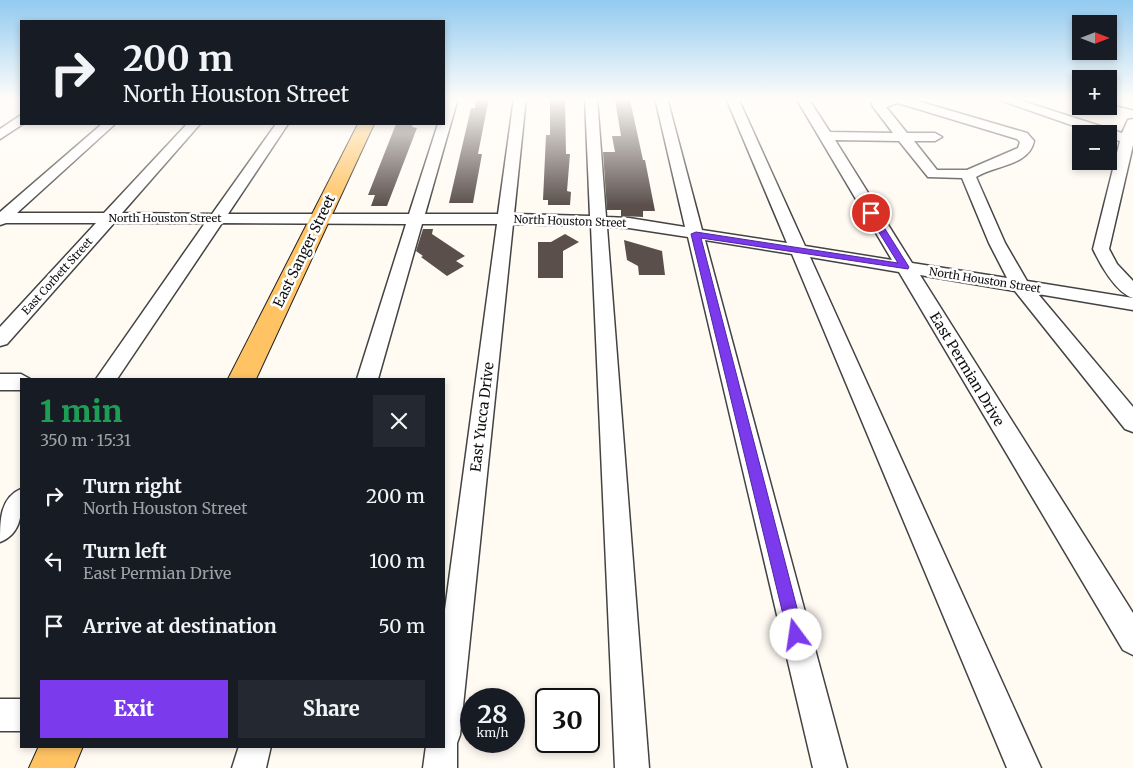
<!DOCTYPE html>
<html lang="en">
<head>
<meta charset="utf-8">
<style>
  body { margin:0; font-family:Merriweather,serif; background:#242831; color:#f1f3f6; height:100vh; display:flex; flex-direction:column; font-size:19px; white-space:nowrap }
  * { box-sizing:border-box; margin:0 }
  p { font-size:16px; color:#9ea1a6 }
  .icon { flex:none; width:28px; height:28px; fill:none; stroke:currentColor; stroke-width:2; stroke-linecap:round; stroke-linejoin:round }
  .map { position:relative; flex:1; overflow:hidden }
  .sheet { position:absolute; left:20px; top:378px; width:425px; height:370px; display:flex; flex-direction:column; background:#171b24; border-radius:0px; box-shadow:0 2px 8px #0003 }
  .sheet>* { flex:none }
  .banner { position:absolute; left:20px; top:20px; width:425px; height:105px; border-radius:0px; box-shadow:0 2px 8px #0003; background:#171b24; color:#f1f3f6; overflow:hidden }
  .needle { width:32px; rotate:90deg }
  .tools { position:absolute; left:1072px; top:15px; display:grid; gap:10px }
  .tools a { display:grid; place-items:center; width:45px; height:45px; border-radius:0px; background:#171b24; box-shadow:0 2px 8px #0003; font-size:25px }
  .speed { position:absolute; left:460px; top:688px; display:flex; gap:10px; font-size:25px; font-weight:700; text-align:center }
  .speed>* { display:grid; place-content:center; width:65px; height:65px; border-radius:50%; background:#171b24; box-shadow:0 2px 8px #0003; line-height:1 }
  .speed small { font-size:12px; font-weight:400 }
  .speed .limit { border:2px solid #111; border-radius:8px; background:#fff; color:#111 }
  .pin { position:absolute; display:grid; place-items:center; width:42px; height:42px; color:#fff; margin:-21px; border:2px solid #fff; border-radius:50%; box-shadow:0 1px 5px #0007 }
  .me { position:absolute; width:55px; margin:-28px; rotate:346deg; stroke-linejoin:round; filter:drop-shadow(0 0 4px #0008) }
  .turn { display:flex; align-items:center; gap:18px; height:105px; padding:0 20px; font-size:22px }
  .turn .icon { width:65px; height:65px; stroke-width:2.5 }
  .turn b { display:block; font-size:35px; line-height:42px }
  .round { display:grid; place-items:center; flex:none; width:52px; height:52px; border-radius:0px; background:#242831 }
  .summary { display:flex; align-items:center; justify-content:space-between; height:85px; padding:0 20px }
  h1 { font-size:30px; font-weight:800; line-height:38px; color:#1e9e55 }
  .cta { display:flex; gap:10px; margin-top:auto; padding:10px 20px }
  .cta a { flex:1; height:58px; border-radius:0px; background:#7c3aed; color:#fff; font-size:20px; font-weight:800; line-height:58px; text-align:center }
  .cta a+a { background:#242831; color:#f1f3f6 }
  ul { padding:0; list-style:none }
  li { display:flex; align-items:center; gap:15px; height:65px; padding:0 20px }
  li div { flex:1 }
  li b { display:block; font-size:19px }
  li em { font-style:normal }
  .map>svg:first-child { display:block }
</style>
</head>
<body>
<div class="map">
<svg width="1133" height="768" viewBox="0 0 1133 768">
  <rect width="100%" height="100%" fill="#fffbf3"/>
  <!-- building -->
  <g fill="#5a4f4b">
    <path d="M476,98H489L478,154H482L473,203H449L471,108H475Z"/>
    <path d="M550,98H565L566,154H570L567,191L571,192L570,205H548V200H543L546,135H550Z"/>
    <path d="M615,100H630L643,160H645L655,211H643V217L621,216V210H607L603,152H615L612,136H621Z"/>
    <path d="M396,124H413L412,127L417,128L387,206H371L375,195H368Z"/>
    <path d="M423,229H433L432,234L465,256L456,261L464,266L447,276L421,257L423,256L416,251Z"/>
    <path d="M565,234L579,242L563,251V278H538V242H551Z"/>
    <path d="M624,240L662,251L665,275H639L638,266L627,260Z"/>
  </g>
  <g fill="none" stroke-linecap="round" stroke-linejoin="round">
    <!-- minor casing -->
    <g stroke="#434343" stroke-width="3">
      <g id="minor">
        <path d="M446,98H458L425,214H498L514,98H526L514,214L590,216L585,98H597L606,217L629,218L685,227L655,98H667L702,230L787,243L726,98H738L805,246L892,260L796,98H808L830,132L893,133L871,104L873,101L907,98L1027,133L1034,141C1029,166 995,165 976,177L1005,243L1027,281L1133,298V310L1038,294L1133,407V432L1125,429L1015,291L920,275L1133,613V655L1123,650L899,272L810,257L1041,768H1007L792,254L705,240L847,768H813L688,237L629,228L607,227L649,768H615L591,226L513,224L460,735L457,743V768H423L426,746H444V617L497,224H422L378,379H357L406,224L222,223L117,379H96L205,223H114L7,344L0,346V327L96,223H6L0,225V212L102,124H115L17,213H104L187,124H200L122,213L212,214L276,124H288L228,214H409L438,124H444ZM898,103L1017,139L1020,142L1018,148L967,170H937L914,141H935L942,137L935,133H907L886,107ZM835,140L899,141L928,177L962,178L989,243L1007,278L912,263Z"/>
        <path d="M994,98H1013L1122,133L1128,120L1133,119V145L1109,249L1117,264L1133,281V298C1116,293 1100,264 1093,249L1120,141L1109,138V134H1097Z"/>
        <path d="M1109,98L1133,101V109L1109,103Z"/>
        <path d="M21,115L23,124L0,139V129Z"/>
        <path d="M0,374H21L30,379H21V390H0Z"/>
        <path d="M21,489C22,510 23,533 0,542C0,520 0,498 21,489Z"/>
        <rect x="0" y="699" width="21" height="32"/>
        <path d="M239,746H271L266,768H232Z"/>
      </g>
    </g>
    <!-- major casing -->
    <g stroke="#212121" stroke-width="2">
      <g id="major">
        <path d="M358,124H374L256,379H228Z"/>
        <path d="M39,746H83L74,768H29Z"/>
      </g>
    </g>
    <!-- minor -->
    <use href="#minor" fill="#fff" fill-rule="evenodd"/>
    <!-- major -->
    <use href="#major" fill="#ffc363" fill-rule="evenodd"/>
  </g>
  <!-- sky -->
  <linearGradient id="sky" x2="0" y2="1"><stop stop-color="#92caf0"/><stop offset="0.48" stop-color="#fffdfa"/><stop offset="1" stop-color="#fffdfa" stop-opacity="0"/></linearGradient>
  <rect width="1133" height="206" fill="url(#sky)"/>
  <!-- route -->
  <path fill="#7c3aed" stroke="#51269a" d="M868,211L875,213L909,267L908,269L701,238L804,635L802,640L796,642L790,640L788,635L691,234L696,232L898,263L867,213Z"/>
  <g text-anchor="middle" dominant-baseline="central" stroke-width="5" stroke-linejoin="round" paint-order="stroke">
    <!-- far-street labels -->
    <g font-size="11" fill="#101010" stroke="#fff">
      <text x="165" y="218">North Houston Street</text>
      <text transform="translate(570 221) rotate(2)">North Houston Street</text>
      <text transform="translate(57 276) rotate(-48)">East Corbett Street</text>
      <text transform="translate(985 280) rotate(9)">North Houston Street</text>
    </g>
    <!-- street labels -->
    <g font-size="14" fill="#101010" stroke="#fff">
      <text transform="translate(304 251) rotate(-64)">East Sanger Street</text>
      <text transform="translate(967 369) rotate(59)">East Permian Drive</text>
      <text transform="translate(482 417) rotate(-83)">East Yucca Drive</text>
    </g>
  </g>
</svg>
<div class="tools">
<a><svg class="needle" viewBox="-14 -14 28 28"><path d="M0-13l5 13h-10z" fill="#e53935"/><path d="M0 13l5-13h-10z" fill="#9ea1a6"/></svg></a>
<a>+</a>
<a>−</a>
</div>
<div class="speed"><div>28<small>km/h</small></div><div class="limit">30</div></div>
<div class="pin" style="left:871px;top:213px;background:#d93025"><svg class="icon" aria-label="arrive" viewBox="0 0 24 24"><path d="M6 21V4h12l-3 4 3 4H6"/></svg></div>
<svg class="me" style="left:796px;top:635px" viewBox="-20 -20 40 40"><circle r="19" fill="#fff"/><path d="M0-13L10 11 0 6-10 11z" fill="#7c3aed"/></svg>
<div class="banner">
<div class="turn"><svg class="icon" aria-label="right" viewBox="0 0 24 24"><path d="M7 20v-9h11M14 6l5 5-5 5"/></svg><div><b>200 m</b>North Houston Street</div></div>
</div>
<section class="sheet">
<div class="summary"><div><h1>1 min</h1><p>350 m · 15:31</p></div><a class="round"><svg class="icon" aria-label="close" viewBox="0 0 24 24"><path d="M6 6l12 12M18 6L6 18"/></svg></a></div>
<ul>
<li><svg class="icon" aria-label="right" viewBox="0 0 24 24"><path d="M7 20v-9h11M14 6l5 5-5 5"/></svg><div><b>Turn right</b><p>North Houston Street</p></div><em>200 m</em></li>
<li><svg class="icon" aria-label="left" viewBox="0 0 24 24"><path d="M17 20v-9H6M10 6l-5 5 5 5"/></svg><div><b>Turn left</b><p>East Permian Drive</p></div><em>100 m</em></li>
<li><svg class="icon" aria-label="arrive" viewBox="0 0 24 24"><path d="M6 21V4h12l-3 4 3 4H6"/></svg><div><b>Arrive at destination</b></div><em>50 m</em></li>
</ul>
<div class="cta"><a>Exit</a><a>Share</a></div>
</section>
</div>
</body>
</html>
